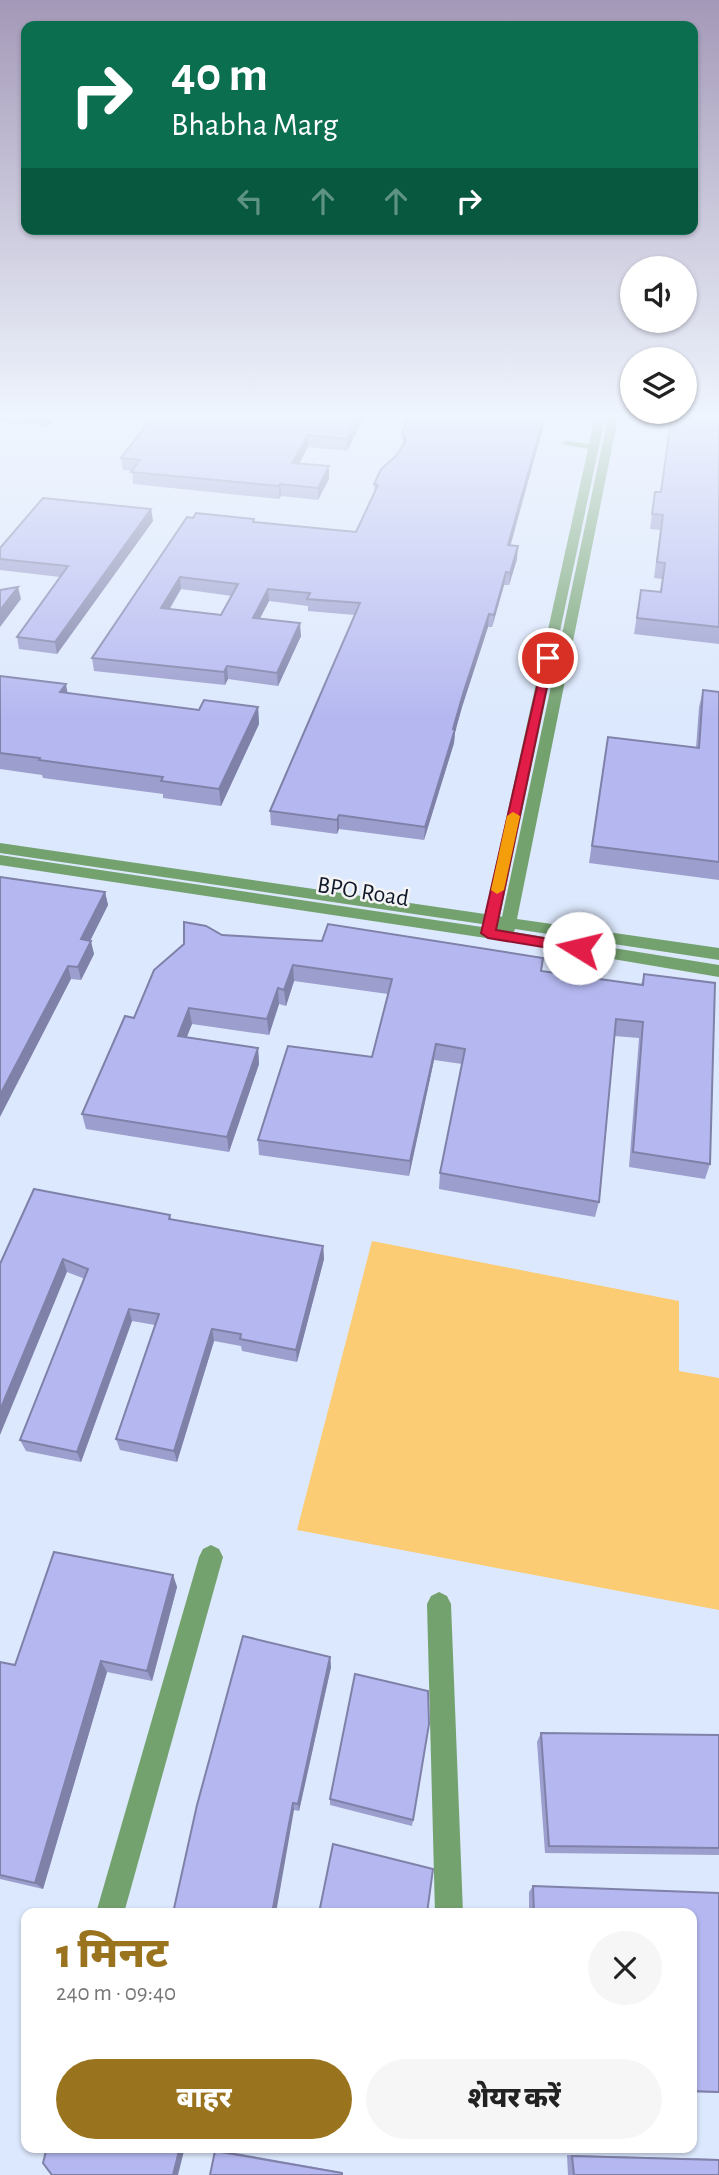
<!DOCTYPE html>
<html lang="hi">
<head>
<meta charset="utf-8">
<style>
  body { margin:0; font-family:"Alegreya Sans","Noto Sans Devanagari",sans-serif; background:#f6f6f6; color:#222; height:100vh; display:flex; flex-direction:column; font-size:26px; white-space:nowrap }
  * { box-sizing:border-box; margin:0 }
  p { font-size:23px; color:#767676 }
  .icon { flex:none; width:38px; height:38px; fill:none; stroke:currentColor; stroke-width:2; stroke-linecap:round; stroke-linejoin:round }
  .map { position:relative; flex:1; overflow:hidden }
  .sheet { position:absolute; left:21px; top:1908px; width:676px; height:245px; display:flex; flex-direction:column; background:#fff; border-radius:14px; box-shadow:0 2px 5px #0004 }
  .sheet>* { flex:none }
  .guide { position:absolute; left:21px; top:21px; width:677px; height:214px; border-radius:14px; box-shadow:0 2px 5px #0004; background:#0b6e4f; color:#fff; overflow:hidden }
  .tools { position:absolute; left:620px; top:256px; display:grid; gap:14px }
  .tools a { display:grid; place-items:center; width:77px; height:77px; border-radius:50%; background:#fff; box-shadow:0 2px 5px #0004; font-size:35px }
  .pin { position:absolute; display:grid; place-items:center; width:60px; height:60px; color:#fff; margin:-30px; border:4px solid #fff; border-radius:50%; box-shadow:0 2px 7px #0007 }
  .me { position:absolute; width:77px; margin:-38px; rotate:279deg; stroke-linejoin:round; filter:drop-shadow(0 0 5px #0008) }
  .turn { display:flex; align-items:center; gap:24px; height:147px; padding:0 35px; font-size:32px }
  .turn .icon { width:91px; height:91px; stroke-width:2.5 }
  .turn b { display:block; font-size:49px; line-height:60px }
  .lanes { display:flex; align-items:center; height:66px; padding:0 35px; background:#0003; justify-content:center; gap:35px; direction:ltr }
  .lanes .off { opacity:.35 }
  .round { display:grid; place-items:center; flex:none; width:74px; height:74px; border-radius:37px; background:#f6f6f6 }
  .overview { display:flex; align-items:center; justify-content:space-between; height:119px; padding:0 35px }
  h1 { font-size:42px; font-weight:800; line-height:52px; color:#9a731e }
  .primary-button { display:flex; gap:14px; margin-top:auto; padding:14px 35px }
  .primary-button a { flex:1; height:80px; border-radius:42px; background:#9a731e; color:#fff; font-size:28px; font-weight:800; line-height:80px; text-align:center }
  .primary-button a+a { background:#f6f6f6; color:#222 }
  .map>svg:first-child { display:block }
</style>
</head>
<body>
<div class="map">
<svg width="719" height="2175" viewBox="0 0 719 2175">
  <rect width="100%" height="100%" fill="#dce8fd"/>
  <!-- green -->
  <path fill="#fbcc73" d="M372,1241L679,1301V1371L719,1378V1610L297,1530Z"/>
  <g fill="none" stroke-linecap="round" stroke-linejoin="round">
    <!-- minor -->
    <g fill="#74a26f" fill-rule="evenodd">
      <path d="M211,1545L219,1549L223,1557L124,1913H96L199,1557L203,1549Z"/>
      <path d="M439,1592L447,1596L451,1604L463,1913H435L427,1604L431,1596Z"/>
    </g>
    <!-- tertiary -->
    <path fill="#74a26f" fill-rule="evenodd" d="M596,413H606L500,916L502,917L609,413H619L517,919L719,948V960L515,929L514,932L719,965V977L506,941L0,865V855L482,927V924L0,853V843L485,914L588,449L561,444L566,441L589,444Z"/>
  </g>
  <!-- wall -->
  <g fill="#9c9ece" fill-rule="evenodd">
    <path d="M0,413H60L48,426L0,422Z"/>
    <path d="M366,413L347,451L308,447L299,464L329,479L318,500L281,496L279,499L133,484L132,471L123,470L121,458Z"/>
    <path d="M411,413H547L510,545L517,559L509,585H504L492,627H488L462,707L455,732L454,743L424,840L339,829L337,834L271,825L270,811L355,615L308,611V606L269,601L260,618L301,636L278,686L228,679L225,685L94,671L92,658L187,517L254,519L255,523L356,532L374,493V484L403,446L402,432ZM181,589L232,596L221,615L170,609Z"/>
    <path d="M671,413H719V644L634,634L641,590L660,592L662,579L654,578L660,530L650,529L655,492H661Z"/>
    <path d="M151,509L153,521L57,654L19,649L17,637L60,577L0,570V548Z"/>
    <path d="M0,676L67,693L199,710L258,707L259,724L221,806L163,798V794L43,778L42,775L0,769Z"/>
    <path d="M703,690L719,692V880L589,863L605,754L696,748L699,707Z"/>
    <path d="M0,877L105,892L108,905L90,941L94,954L81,980L71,979Z"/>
    <path d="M222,935L541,971L641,985L644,974L710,1164L705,1179L629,1167L639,1038L614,1036L599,1202L595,1217L439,1189L440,1173L462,1064L434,1060L409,1176L259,1155L258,1140L372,1057L388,994L294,981L286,1006L279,1004L269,1035L192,1024L186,1037L258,1048L259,1064L229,1152L86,1129L82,1114L134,1018Z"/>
    <path d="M170,1215L171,1219L323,1246L324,1259L297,1362L242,1351L241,1346L214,1341L177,1462L120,1450L116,1439L155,1325L132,1321L81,1462L26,1451L20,1440L85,1279L67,1272L0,1264Z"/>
    <path d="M173,1575L177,1587L152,1681L107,1672L43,1889L0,1879V1662L15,1665Z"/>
    <path d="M330,1657L331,1667L299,1811L294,1810L173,1913Z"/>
    <path d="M429,1724L412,1826L330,1805V1799Z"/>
    <path d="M541,1733L719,1735V1855L545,1853L537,1742Z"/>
    <path d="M533,1886L719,1893V2093L691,2092V1913H529V1892Z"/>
    <path d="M219,2150L342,2172V2175L215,2151Z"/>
    <path d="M567,2155L719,2159V2175H568Z"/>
  </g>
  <!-- shaded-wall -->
  <g fill="#7f81a8">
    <path d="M46,413H60L48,426Z"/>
    <path d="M360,413H366L347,451V439Z"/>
    <path d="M545,413H547L507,558L508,545Z"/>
    <path d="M308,435V447L293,475L292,463Z"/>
    <path d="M329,466V479L318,500V488Z"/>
    <path d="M280,484L281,496L279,499V486Z"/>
    <path d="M151,509L153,521L57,654L55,642Z"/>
    <path d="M518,546L517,559L509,585L510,573Z"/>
    <path d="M506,572L504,585L492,627L494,615Z"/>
    <path d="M180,577L181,589L162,620L161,608Z"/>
    <path d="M18,587L21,599L0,627V610Z"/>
    <path d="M268,589L269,601L254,630L253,618Z"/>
    <path d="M489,614L488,627L462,707L455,732L454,743L424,840L425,827L463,694Z"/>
    <path d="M300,623L301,636L278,686L277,673Z"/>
    <path d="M227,666L228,679L225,685L224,672Z"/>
    <path d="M66,684L69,701L60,692Z"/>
    <path d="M258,707L259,724L221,806L219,789Z"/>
    <path d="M339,815V829L337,834V820Z"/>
    <path d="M105,892L108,905L84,953L81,939Z"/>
    <path d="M91,941L94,954L81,980L78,967Z"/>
    <path d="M293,965L294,981L286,1006L284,990Z"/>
    <path d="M68,966L71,979L0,1117V1095Z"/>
    <path d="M278,988L279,1004L269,1035L267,1019Z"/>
    <path d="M189,1008L192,1024L181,1052L178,1036Z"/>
    <path d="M436,1044L434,1060L409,1176L410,1161Z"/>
    <path d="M258,1048L259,1064L229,1152L227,1137Z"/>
    <path d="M323,1246L324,1259L297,1362L296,1350Z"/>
    <path d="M63,1259L67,1272L0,1435V1410Z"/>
    <path d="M129,1309L132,1321L81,1462L77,1452Z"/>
    <path d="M212,1329L214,1341L177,1462L174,1451Z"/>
    <path d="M173,1575L177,1587L152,1681L147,1671Z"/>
    <path d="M330,1657L331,1667L299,1811L298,1804Z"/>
    <path d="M101,1661L107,1672L43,1889L35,1883Z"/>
    <path d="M293,1803L294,1810L276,1913H272Z"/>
    <path d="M180,2147H185L178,2175H173Z"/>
  </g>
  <!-- building -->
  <g fill="#b5b8f0" stroke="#7f81a8" stroke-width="2" fill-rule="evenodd">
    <path d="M156,413H360L347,439L308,435L292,463L329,466L318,488L280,484L279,486L131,472L140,460L121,458Z"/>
    <path d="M411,413H545L508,545L518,546L510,573L506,572L494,615L489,614L463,694L453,729H455L425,827L339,815L337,820L270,811L360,603L307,599L310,593L268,589L253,618L300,623L277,673L227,666L224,672L92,658L187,517L193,518L196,513L254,519L253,522L356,532L378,485L374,484L381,469L396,456L406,441L402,432ZM180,577L238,584L221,615L161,608Z"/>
    <path d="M672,413H719V627L637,618L641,590L661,592L665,563L657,562L663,515L652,514L655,492H661Z"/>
    <path d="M43,498L151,509L55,642L17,637L68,566L0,559V548Z"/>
    <path d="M18,587L0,610V590Z"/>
    <path d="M0,676L66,684L60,692L199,710L204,700L258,707L219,789L161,781L163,777L39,760L40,758L0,753Z"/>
    <path d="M703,690L719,692V862L592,846L608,737L699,748Z"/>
    <path d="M0,877L105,892L81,939L91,941L78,967L68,966L0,1095Z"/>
    <path d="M184,922L206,926L222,935L322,941L328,924L543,958L541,971L643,985L644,974L715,983L710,1164L633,1152L643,1022L616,1019L599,1202L440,1173L465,1049L436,1044L410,1161L258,1140L288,1046L372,1057L392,979L293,965L284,990L278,988L267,1019L189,1008L178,1036L258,1048L227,1137L82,1114L125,1016L134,1018L154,970L184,944Z"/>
    <path d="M34,1189L170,1215L169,1219L323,1246L296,1350L240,1339L241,1334L212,1329L174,1451L116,1439L159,1314L129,1309L77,1452L20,1440L88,1269L63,1259L0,1410V1264Z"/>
    <path d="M54,1552L173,1575L147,1671L101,1661L35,1883L0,1875V1662L15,1665Z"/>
    <path d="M243,1636L330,1657L298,1804L293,1803L272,1913H173L197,1805Z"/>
    <path d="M355,1674L428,1691L429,1724L413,1820L330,1799Z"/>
    <path d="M541,1733L719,1735V1848L549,1846Z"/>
    <path d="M333,1844L433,1869L427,1913H319Z"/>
    <path d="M533,1886L719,1893V2092L691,2091V1913H534Z"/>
    <path d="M47,2147H180L173,2175H52L43,2163Z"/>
    <path d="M215,2151L342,2173V2175H210Z"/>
    <path d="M572,2156L719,2160V2175H574Z"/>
  </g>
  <!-- sky -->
  <linearGradient id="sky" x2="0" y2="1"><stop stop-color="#a499b8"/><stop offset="0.58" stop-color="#eff5fe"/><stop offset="1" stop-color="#eff5fe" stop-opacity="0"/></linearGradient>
  <rect width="719" height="718" fill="url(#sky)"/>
  <!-- route -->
  <path fill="#e11d48" stroke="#92132f" stroke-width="2" d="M544,656L553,658L496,930L584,945L586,948L584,952L579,953L488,938L481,933Z"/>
  <!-- slow -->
  <path fill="#f59e0b" d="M513,812L520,816L504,890L497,894L491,890L507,816Z"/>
  <g text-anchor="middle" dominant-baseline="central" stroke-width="5" stroke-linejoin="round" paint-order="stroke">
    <!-- street labels -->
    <g font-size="24" fill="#0f192b" stroke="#f4f4f4">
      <text transform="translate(363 892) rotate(9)">BPO Road</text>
    </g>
  </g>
</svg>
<div class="tools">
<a><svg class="icon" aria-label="sound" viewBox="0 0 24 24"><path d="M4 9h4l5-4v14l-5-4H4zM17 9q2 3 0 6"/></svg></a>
<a><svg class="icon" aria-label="layers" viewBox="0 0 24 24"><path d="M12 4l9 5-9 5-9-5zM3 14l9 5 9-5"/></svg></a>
</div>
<div class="pin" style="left:548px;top:658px;background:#d93025"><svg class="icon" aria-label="arrive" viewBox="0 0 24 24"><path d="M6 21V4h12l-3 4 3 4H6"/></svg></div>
<svg class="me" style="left:579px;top:948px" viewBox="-20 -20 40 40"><circle r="19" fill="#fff"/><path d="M0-13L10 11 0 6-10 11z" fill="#e11d48"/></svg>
<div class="guide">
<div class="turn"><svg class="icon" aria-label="right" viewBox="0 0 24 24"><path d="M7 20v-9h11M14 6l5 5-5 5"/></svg><div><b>40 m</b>Bhabha Marg</div></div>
<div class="lanes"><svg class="icon off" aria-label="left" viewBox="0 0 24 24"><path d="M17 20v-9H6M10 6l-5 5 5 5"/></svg><svg class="icon off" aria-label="ahead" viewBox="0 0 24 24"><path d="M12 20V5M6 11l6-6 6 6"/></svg><svg class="icon off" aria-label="ahead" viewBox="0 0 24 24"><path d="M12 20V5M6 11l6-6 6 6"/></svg><svg class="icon" aria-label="right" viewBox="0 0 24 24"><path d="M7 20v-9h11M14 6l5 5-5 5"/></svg></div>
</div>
<section class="sheet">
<div class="overview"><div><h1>1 मिनट</h1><p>240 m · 09:40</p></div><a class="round"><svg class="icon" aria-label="close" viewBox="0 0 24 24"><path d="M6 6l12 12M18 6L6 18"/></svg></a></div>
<div class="primary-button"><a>बाहर</a><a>शेयर करें</a></div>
</section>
</div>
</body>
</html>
